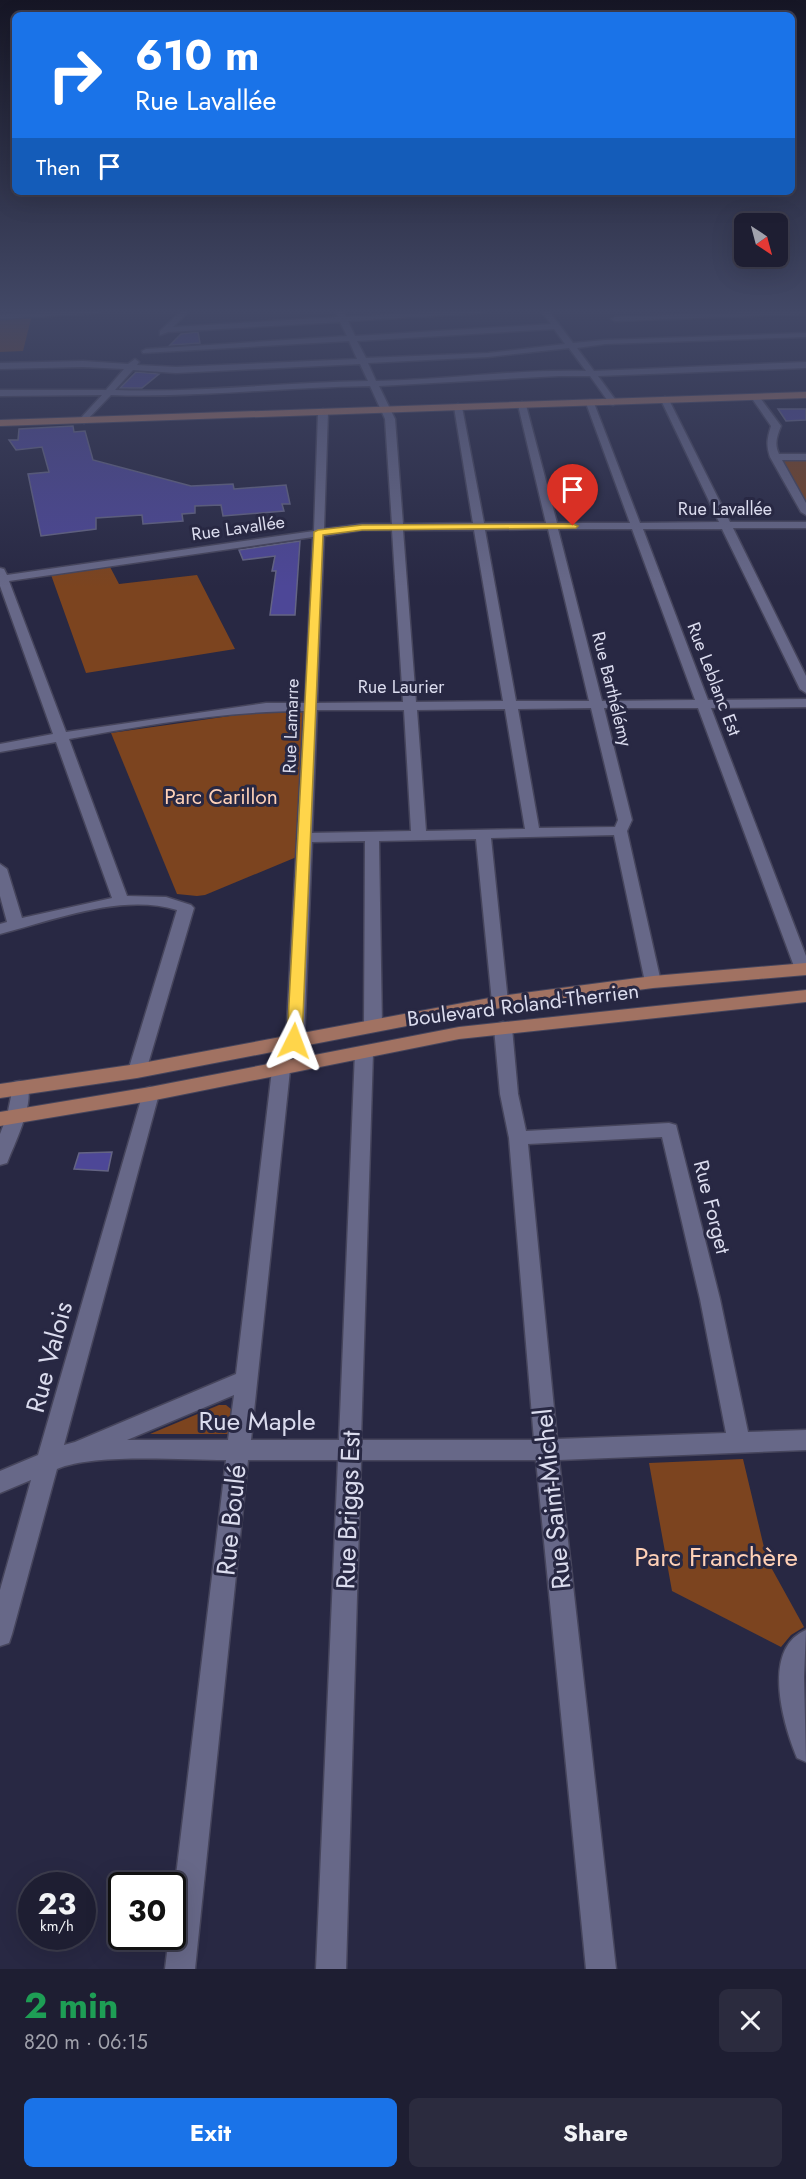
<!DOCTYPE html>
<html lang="en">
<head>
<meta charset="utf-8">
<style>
  body { margin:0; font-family:Jost,sans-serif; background:#2b2b3e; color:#f1f3f6; height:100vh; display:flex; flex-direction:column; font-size:22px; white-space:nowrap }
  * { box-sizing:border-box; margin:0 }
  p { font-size:20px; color:#a1a2ac }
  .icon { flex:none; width:33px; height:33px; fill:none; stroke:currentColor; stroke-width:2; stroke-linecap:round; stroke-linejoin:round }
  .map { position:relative; height:1969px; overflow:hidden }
  .panel { display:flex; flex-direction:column; background:#1e1e32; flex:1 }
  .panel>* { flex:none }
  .banner { position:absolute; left:12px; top:12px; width:783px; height:183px; border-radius:9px; box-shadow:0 6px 24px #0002,0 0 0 2px #3c3c4d; background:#1a73e8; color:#fff; overflow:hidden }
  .needle { width:39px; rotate:144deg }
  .buttons { position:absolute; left:734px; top:213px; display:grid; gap:12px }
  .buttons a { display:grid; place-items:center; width:54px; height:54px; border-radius:9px; background:#1e1e32; box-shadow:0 6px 24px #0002,0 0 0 2px #3c3c4d; font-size:30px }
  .speed { position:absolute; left:18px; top:1872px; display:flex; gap:12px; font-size:30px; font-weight:700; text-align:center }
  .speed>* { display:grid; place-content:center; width:78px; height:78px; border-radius:50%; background:#1e1e32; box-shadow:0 6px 24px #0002,0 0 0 2px #3c3c4d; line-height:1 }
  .speed small { font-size:15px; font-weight:400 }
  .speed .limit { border:3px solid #111; border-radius:9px; background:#fff; color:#111 }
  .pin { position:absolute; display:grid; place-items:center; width:51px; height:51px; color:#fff; margin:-62px -26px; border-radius:50% 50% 50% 0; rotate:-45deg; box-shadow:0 0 6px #0007 }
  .pin .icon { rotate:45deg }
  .me { position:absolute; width:66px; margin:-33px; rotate:3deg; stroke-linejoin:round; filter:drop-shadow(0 0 4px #0008) }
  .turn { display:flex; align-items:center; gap:21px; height:126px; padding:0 24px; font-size:27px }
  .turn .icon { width:78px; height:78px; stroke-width:2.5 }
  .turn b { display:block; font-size:42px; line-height:51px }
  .then { display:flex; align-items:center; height:57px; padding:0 24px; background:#0003; gap:12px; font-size:22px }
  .round { display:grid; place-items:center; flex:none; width:63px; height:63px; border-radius:9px; background:#2b2b3e }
  .summary { display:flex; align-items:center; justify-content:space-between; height:102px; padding:0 24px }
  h1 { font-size:36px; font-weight:700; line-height:45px; color:#1e9e55 }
  .button { display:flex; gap:12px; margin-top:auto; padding:12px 24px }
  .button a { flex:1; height:69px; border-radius:9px; background:#1a73e8; color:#fff; font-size:24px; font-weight:700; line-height:69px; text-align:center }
  .button a+a { background:#2b2b3e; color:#f1f3f6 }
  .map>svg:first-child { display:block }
</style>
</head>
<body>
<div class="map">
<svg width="806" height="1969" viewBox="0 0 806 1969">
  <rect width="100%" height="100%" fill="#282843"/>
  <!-- green -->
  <g fill="#7c441f">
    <path d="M32,315L23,351L0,352V317Z"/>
    <path d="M775,457H806V500L798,501Z"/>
    <path d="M108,563L119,584L197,575L235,649L86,673L50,572Z"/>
    <path d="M298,710L303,712L299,856L205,895L197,896L177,894L111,733L257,712Z"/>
    <path d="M219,1405H226L231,1409L229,1434H150Z"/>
    <path d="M743,1459L767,1560L804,1627L791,1635L781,1647L672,1591L649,1463Z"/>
  </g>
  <!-- building -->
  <g fill="#4d4797" stroke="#646484" stroke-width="1.5">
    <path d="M198,332L200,343L170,345L181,334Z"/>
    <path d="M136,372L159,374L142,388H120Z"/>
    <path d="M778,409H806V420L786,421Z"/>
    <path d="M73,426L74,432L85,431L93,460L191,486L233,484L234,489L286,485L290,504H282L284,511L223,516L221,505L195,506V513L182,514L183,521L143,524L142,515L96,518V529L41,536L28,474L49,472L42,447L16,450L9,440H18L19,429Z"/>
    <path d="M300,541L295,615H270L276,571H272L275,556L243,560L239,550Z"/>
    <path d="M112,1152L108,1171L74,1169L79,1153Z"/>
  </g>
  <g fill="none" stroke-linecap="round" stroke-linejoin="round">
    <!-- minor casing -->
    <g stroke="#46455c" stroke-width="3">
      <g id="minor">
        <path d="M58,311H102L98,313L0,319V315Z"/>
        <path d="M181,311H189L173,327L338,317L335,311H343L346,317L442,311H486L482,313L348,321L355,336L551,324L541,311H549L573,343L605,340L806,333V337L605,344L577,348L594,371L806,362V368L598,376L617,402L613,405L610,404L590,376H559L379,386L395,419L403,524L473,523L454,407L458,404L462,407L484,523H546L518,405L522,402L526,405L557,523H630L586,403L590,400L594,403L640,523L719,522L661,400L665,397L669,400L730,522H806V528H733L806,676V693L800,689L722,529H643L708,700L806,699V707L711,708L806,956V974L797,973L795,969L698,708H604L632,820L627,831L661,982L659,986H647L645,982L614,835L491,838L508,1002L506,1006H494L492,1002L476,839L379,841L382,1026L379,1030H367L364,1026L365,841L312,842L304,1041L301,1045H289L286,1041L304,711C226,711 145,725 69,739L127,896L166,897L191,905L194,908L146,1071L143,1075L137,1077L131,1075L128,1071L177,910C121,893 55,920 0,934V924L7,922L0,896V864L7,869L22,918L112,898L56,742L0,752V744L53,734L0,586V568L4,569L7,575L314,531L318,412L323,409L328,412L324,529L362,524H392L385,419L370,386C284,387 197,398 111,395L84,423L79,420L102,395L0,396V390H106L124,369L83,367L0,369V363L83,361L128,364L135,359L139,362L137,365L176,367L357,359L349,341L143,353L142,351L146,349L347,336L340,322L168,332L160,335V331ZM554,329L565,344L488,353L366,358L357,341ZM569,348L586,371C516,369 446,380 376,381L368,363L488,357ZM360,364L368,381C284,382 199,393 115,390L133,370L176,373ZM548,529L589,701H516L485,530ZM558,529H632L695,700L602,701ZM362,530H392L403,702L317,703L324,536ZM403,530H474L503,701L416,702ZM313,537L305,703H266L66,732L9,581ZM591,708L618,820L615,827L539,828L518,709ZM505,709L525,829L426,831L417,710ZM317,710H404L411,831L312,833Z"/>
        <path d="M767,311H806V314L615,321L611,319L615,317Z"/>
        <path d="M752,395H758L781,426C777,436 774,444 779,454H806V460H782L806,503V515L801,512L770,457C766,445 767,439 771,426L751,397Z"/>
        <path d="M503,1022L509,1024L512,1028L518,1094L526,1131L669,1123L676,1125L720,1299L748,1432L806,1430V1450L559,1460L616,1969H586L536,1460H361L346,1969H316L338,1460H248L195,1969H165L169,1936H172V1909L226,1460C181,1460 94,1453 57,1469L12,1634L9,1643L0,1646V1590L31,1480L0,1493V1471L38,1455L144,1089L150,1087L156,1089L159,1094L64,1445L75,1442L236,1374L272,1070L275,1066L281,1064L287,1066L290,1070L251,1440H339L355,1052L358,1048H370L373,1052L361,1440H534L509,1138L500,1094L494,1028L497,1024ZM662,1137L700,1299L726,1433L557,1439L528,1144ZM234,1395L228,1440H127Z"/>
        <path d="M20,1081L26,1082C36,1099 16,1141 9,1158L7,1163L0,1165V1134L7,1116L14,1082Z"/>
        <path d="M806,1630L804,1677L806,1762L797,1758C783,1724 761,1649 806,1630Z"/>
      </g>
    </g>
    <!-- major casing -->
    <g stroke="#46455c" stroke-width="2">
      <g id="major">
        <path d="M806,392V398L0,426V420Z"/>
        <path d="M806,963V975L653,988L500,1008L137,1078L0,1098V1084L137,1064L500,996L653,976Z"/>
        <path d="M806,990V1002L459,1039L150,1101L0,1126V1112L150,1087L459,1027Z"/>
      </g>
    </g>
    <!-- minor -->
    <use href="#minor" fill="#676888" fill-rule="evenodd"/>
    <!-- major -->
    <use href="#major" fill="#a17262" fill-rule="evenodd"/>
  </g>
  <!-- sky -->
  <linearGradient id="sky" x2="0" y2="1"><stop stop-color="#161625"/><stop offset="0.53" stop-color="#424866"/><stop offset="1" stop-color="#424866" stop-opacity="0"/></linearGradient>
  <rect width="806" height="587" fill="url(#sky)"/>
  <!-- route -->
  <path fill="#ffd54a" stroke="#a68a30" stroke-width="1.5" d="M573,524L578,526L576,528L362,530L323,535L302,1041L299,1044H289L287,1041L314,532L318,530L362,525Z"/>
  <g text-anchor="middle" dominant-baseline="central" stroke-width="6" stroke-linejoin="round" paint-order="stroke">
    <!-- far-street labels -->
    <g font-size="18" fill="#dbdcee" stroke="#282843">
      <text x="725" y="509">Rue Lavallée</text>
      <text transform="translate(238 528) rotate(-8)">Rue Lavallée</text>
      <text transform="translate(714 679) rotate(69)">Rue Leblanc Est</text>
      <text x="401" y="687">Rue Laurier</text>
      <text transform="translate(612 689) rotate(76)">Rue Barthélémy</text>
      <text transform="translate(291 726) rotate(-88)">Rue Lamarre</text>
    </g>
    <!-- park labels -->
    <g font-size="21" fill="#ffd1b7" stroke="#282843">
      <text x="221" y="797">Parc Carillon</text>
    </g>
    <!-- street labels -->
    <g font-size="21" fill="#dbdcee" stroke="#282843">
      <text transform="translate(523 1005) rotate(-7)">Boulevard Roland-Therrien</text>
      <text transform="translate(712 1207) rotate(76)">Rue Forget</text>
    </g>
    <!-- near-street labels -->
    <g font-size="26" fill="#dbdcee" stroke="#282843">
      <text transform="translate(49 1357) rotate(-75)">Rue Valois</text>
      <text x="257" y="1421">Rue Maple</text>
      <text transform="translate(552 1499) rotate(-96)">Rue Saint-Michel</text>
      <text transform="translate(348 1510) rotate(-88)">Rue Briggs Est</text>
      <text transform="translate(231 1520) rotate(-84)">Rue Boulé</text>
    </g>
    <!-- near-park labels -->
    <g font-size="26" fill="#ffd1b7" stroke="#282843">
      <text x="716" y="1557">Parc Franchère</text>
    </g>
  </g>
</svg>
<div class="buttons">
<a><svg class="needle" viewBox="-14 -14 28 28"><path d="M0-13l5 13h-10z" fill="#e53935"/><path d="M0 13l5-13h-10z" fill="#a1a2ac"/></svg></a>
</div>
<div class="speed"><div>23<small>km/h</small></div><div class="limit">30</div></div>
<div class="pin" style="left:573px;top:526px;background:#d93025"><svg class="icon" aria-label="arrive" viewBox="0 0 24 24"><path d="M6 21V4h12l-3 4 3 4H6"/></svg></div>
<svg class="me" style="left:294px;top:1041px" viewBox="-20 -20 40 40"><path d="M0-17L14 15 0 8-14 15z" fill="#ffd54a" stroke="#fff" stroke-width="4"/></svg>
<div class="banner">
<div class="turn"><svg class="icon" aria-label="right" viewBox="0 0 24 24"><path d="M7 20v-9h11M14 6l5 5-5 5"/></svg><div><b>610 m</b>Rue Lavallée</div></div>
<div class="then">Then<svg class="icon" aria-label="arrive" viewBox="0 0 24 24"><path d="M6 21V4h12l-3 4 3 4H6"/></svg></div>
</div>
</div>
<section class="panel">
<div class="summary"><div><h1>2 min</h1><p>820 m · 06:15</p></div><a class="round"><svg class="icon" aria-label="close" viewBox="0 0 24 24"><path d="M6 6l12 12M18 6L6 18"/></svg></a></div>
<div class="button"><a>Exit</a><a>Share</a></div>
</section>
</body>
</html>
